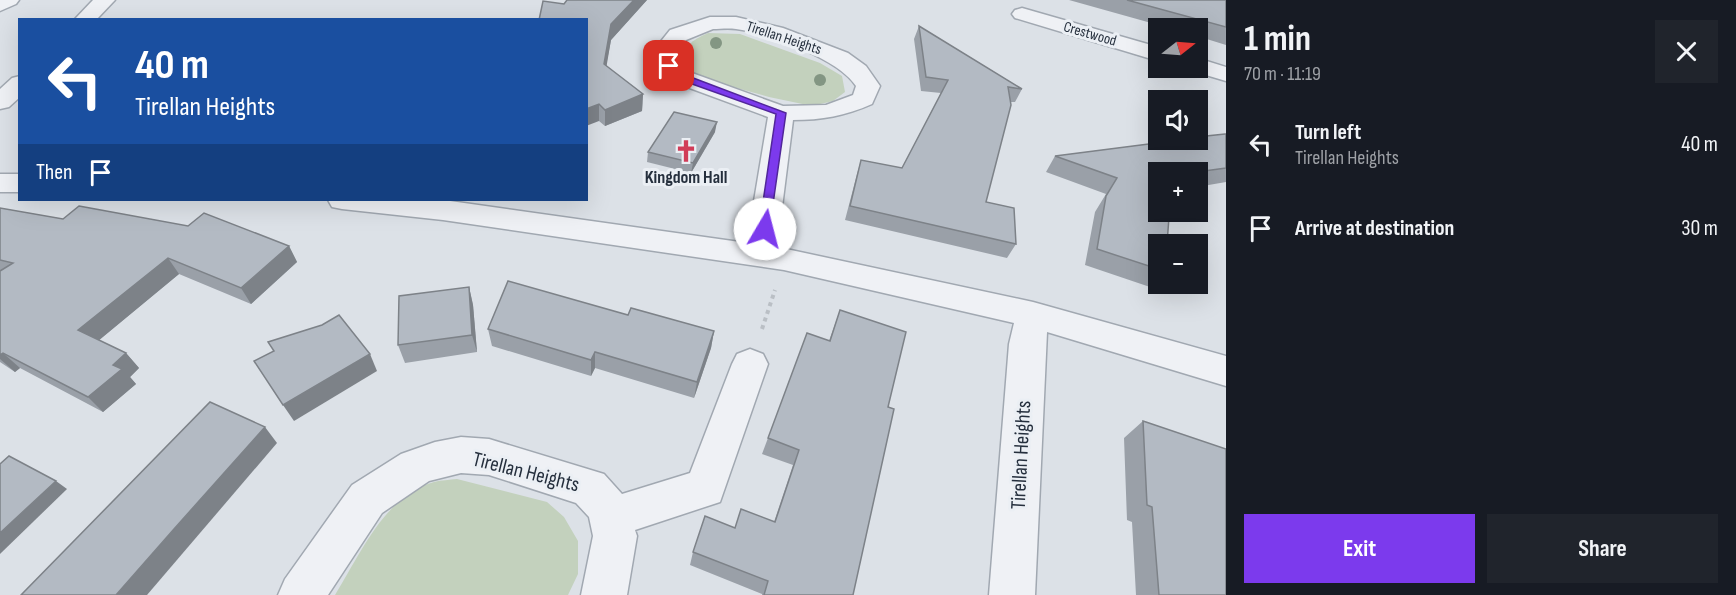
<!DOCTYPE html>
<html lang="en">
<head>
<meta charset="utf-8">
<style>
  body { margin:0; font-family:"Sofia Sans Condensed",sans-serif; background:#20242c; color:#f1f3f6; height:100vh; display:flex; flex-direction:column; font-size:22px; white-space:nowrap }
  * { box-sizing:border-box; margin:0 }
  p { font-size:20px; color:#9ea1a6 }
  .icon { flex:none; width:33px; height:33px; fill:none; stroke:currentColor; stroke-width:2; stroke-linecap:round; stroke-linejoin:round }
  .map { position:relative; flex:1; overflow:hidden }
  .sheet { display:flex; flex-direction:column; background:#171b24; width:510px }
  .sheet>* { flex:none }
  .top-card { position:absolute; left:18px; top:18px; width:570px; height:183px; border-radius:0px; box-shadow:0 6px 24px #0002; background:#1a4fa0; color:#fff; overflow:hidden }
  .needle { width:39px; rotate:73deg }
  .buttons { position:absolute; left:1148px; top:18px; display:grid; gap:12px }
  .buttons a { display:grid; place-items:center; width:60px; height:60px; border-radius:0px; background:#171b24; box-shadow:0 6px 24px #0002; font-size:30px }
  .pin { position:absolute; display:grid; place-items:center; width:51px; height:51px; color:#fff; margin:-26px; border-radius:12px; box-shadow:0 3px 9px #0006 }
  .me { position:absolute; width:66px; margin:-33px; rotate:8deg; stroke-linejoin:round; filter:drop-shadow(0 0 4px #0008) }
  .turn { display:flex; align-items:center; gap:21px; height:126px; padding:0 18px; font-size:27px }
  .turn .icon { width:78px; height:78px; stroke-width:2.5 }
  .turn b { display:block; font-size:42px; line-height:51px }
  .then { display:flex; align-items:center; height:57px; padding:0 18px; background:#0003; gap:12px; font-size:22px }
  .round { display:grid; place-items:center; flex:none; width:63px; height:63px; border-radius:0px; background:#20242c }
  .summary { display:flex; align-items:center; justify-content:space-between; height:102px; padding:0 18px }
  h1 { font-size:36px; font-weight:700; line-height:45px }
  .button { display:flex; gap:12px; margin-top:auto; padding:12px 18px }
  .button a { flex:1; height:69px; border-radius:0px; background:#7c3aed; color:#fff; font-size:24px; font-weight:700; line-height:69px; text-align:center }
  .button a+a { background:#20242c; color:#f1f3f6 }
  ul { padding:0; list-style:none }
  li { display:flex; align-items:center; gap:18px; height:84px; padding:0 18px }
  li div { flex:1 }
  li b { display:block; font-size:22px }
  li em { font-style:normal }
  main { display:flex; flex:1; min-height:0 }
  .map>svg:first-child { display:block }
</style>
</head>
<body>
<main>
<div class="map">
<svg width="1226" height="595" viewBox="0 0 1226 595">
  <rect width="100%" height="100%" fill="#dce1e7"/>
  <!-- green -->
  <g fill="#c3d1bd">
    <path d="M708,33L740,34L820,63L842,76L845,92L833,101L812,106L769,97L693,76L681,65C684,45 691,41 708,33Z"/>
    <path d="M457,479L547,502L564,517L578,541V574L568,595H335C360,555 384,496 434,482C441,480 450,480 457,479Z"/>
  </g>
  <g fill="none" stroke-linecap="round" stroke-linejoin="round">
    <!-- minor casing -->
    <g stroke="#a1a8b1" stroke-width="3">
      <g id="minor">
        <path d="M0,0H19L16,4L0,11Z"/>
        <path d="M93,0H115L96,20H74Z"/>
        <path d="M1022,8L1158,47V61L1015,18L1012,14L1015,10Z"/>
        <path d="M710,17H736L783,28L848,53L866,66L880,86L872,104C845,116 822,120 793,120L777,247L1033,302L1226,356V386L1047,332L1035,595H989L1009,344L1014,323L784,270L443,220L342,209L332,207L328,200H443L747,243L768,117L676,83L658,67L654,50L670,30ZM713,29C720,29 728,28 736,29C768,33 839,59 856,86L853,95L826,105L783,106L692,73L680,64L676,51L686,40Z"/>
        <path d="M1197,58L1226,67V81L1189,70L1187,68H1197Z"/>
        <path d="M20,76V97L9,107L0,109V89L12,78Z"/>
        <rect x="0" y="174" width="20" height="18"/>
        <path d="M750,349L763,354L768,364L720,502L635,530L637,536L627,595H581L593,536L589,517L576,503L489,475L461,473L429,481L382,513L328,595H278L285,579L352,485L401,454L435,442L461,437L489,439L604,474L622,494L690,473L732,364L737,354Z"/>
      </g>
    </g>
    <!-- path -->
    <path stroke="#babfc5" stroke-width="4" stroke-dasharray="4 4" stroke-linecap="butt" d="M762,329L775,290"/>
    <!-- minor -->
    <use href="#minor" fill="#eff1f5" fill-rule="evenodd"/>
  </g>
  <!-- trees -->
  <g fill="#839683">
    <circle cx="716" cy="43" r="6"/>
    <circle cx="820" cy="80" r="6"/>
  </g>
  <!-- wall -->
  <g fill="#9aa0a8">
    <path d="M567,0H647L611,40L606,66L643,94L642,111L605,126L599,121L564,4Z"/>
    <path d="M1069,0H1226V45L1197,36V28H1169Z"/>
    <path d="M919,26L1022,89L1015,102H1010L986,202L1016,244L1007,258L845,220L857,174L861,160L902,168L941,93L921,91L914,39Z"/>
    <path d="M715,132L691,173L647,162L648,152Z"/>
    <path d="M1226,134V182L1197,187V172H1158V278L1150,287L1085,265L1095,212L1106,194L1046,172L1055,156Z"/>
    <path d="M0,208L63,219L289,246L297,262L251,304L179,274L99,340L126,353L139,368L130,377L136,384L103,412L20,368L15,372L0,362Z"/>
    <path d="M469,287L473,305L477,352L405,363L398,345Z"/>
    <path d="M840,310L888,407L853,595H762V594L690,565L693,552L735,528L774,522L793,465L762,454L768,438L829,341Z"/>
    <path d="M628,315L714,331L711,348L694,398L595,368L591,376L492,346L488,329Z"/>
    <path d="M1143,421L1226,595H1136L1132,522L1127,520L1124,438Z"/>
  </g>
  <!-- shaded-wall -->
  <g fill="#7d8288">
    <path d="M634,0H647L611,40L604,81V64L611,24Z"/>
    <path d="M643,94L642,111L605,126V110Z"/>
    <path d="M599,104V121L586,126V109Z"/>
    <path d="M717,122L715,132L691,173L693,163Z"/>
    <path d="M289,246L297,262L251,304L241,288Z"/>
    <path d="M168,258L179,274L92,346L78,330Z"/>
    <path d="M469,287L473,305L477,352L472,335Z"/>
    <path d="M714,331L711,348L694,398L697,382Z"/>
    <path d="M595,352V368L591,376V360Z"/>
    <path d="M3,353L20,368L15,372L0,359V355Z"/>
    <path d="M126,353L139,368L130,377L136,384L103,412L88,397L113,365Z"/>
    <path d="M370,354L377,371L294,421L283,405Z"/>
    <path d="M265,427L277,443L147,595H116L174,529Z"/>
    <path d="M56,481L67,489L0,554V533Z"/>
  </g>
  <!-- building -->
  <g fill="#b3bac3" stroke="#7d8288" stroke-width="1.5">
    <path d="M567,0H634L611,24L604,64L643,94L605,110L599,104L586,109V20H539L543,1L564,4Z"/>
    <path d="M1127,0H1226V27Z"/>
    <path d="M919,26L1022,89L1008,87L1011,105L986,202L1014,208L1016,244L850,206L861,160L902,168L948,80L926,77Z"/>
    <path d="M674,112L717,122L693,163L648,152Z"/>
    <path d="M1225,134H1226V168L1197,172H1158V212H1172L1169,217L1167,244H1158V269L1097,249L1106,196L1117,178L1055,156L1180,140H1197V137Z"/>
    <path d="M79,206L188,226L204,213L289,246L241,288L168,258L78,330L126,353L113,365L122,369L88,397L3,353L0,355V271L13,263L0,260V208L63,219Z"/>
    <path d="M508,281L628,315L631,308L714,331L697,382L595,352L591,360L488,329Z"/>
    <path d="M469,287L472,335L398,345L399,296Z"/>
    <path d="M840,310L906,332L888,407L894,409L853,595H764L768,581L693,552L705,516L735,528L741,509L775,522L799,450L768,438L807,333L830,341Z"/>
    <path d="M339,315L370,354L283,405L254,361L274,351L268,342L322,325Z"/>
    <path d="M210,402L265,427L174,529L116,595H21Z"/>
    <path d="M1143,421L1226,449V595H1159L1152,507L1147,505Z"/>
    <path d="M9,456L56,481L0,533V464Z"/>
  </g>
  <!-- route -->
  <path fill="#7c3aed" stroke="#51269a" stroke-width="1.5" d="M665,64H672L688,76L786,113L769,232H761L759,229L776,114L681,80L665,68Z"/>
  <!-- icons -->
  <defs>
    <g id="church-bare" transform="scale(1.8)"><path d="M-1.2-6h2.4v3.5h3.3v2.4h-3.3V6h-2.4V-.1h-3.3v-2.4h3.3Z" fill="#d13c58" stroke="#ebeff4" stroke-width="2.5" paint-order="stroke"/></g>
  </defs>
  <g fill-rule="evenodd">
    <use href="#church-bare" x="686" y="151"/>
  </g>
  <g text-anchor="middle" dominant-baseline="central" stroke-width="6" stroke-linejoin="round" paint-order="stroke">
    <!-- far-street labels -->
    <g font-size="15" fill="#252f3d" stroke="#ebeff4">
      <text transform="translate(1090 34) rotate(16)">Crestwood</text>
      <text transform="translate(784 38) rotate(18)">Tirellan Heights</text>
    </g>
    <!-- poi labels -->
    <g font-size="18" font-weight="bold" fill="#252f3d" stroke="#ebeff4">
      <text x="686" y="177">Kingdom Hall</text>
    </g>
    <!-- near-street labels -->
    <g font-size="21" fill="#252f3d" stroke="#ebeff4">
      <text transform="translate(1021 455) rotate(-87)">Tirellan Heights</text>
      <text transform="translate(526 472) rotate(14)">Tirellan Heights</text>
    </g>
  </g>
</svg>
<div class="buttons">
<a><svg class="needle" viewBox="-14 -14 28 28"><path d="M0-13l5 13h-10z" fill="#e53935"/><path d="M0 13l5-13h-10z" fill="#9ea1a6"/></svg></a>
<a><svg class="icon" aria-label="sound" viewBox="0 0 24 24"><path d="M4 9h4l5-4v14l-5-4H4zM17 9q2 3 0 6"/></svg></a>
<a>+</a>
<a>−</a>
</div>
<div class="pin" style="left:669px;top:66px;background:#d93025"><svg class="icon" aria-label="arrive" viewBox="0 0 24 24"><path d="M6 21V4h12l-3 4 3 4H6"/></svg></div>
<svg class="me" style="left:765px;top:229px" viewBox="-20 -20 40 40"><circle r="19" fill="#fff"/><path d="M0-13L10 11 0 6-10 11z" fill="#7c3aed"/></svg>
<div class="top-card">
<div class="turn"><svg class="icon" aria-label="left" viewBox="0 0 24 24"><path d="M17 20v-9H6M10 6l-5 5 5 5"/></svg><div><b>40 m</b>Tirellan Heights</div></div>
<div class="then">Then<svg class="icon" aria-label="arrive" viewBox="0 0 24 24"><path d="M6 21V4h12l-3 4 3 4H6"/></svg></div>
</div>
</div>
<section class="sheet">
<div class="summary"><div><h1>1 min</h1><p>70 m · 11:19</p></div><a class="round"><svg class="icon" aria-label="close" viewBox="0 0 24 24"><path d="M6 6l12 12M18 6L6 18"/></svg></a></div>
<ul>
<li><svg class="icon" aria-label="left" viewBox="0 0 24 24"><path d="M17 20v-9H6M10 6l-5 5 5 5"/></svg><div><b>Turn left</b><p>Tirellan Heights</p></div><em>40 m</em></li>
<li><svg class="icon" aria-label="arrive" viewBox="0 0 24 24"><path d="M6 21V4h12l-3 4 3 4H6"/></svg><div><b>Arrive at destination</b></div><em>30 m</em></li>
</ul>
<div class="button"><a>Exit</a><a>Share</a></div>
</section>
</main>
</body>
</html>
